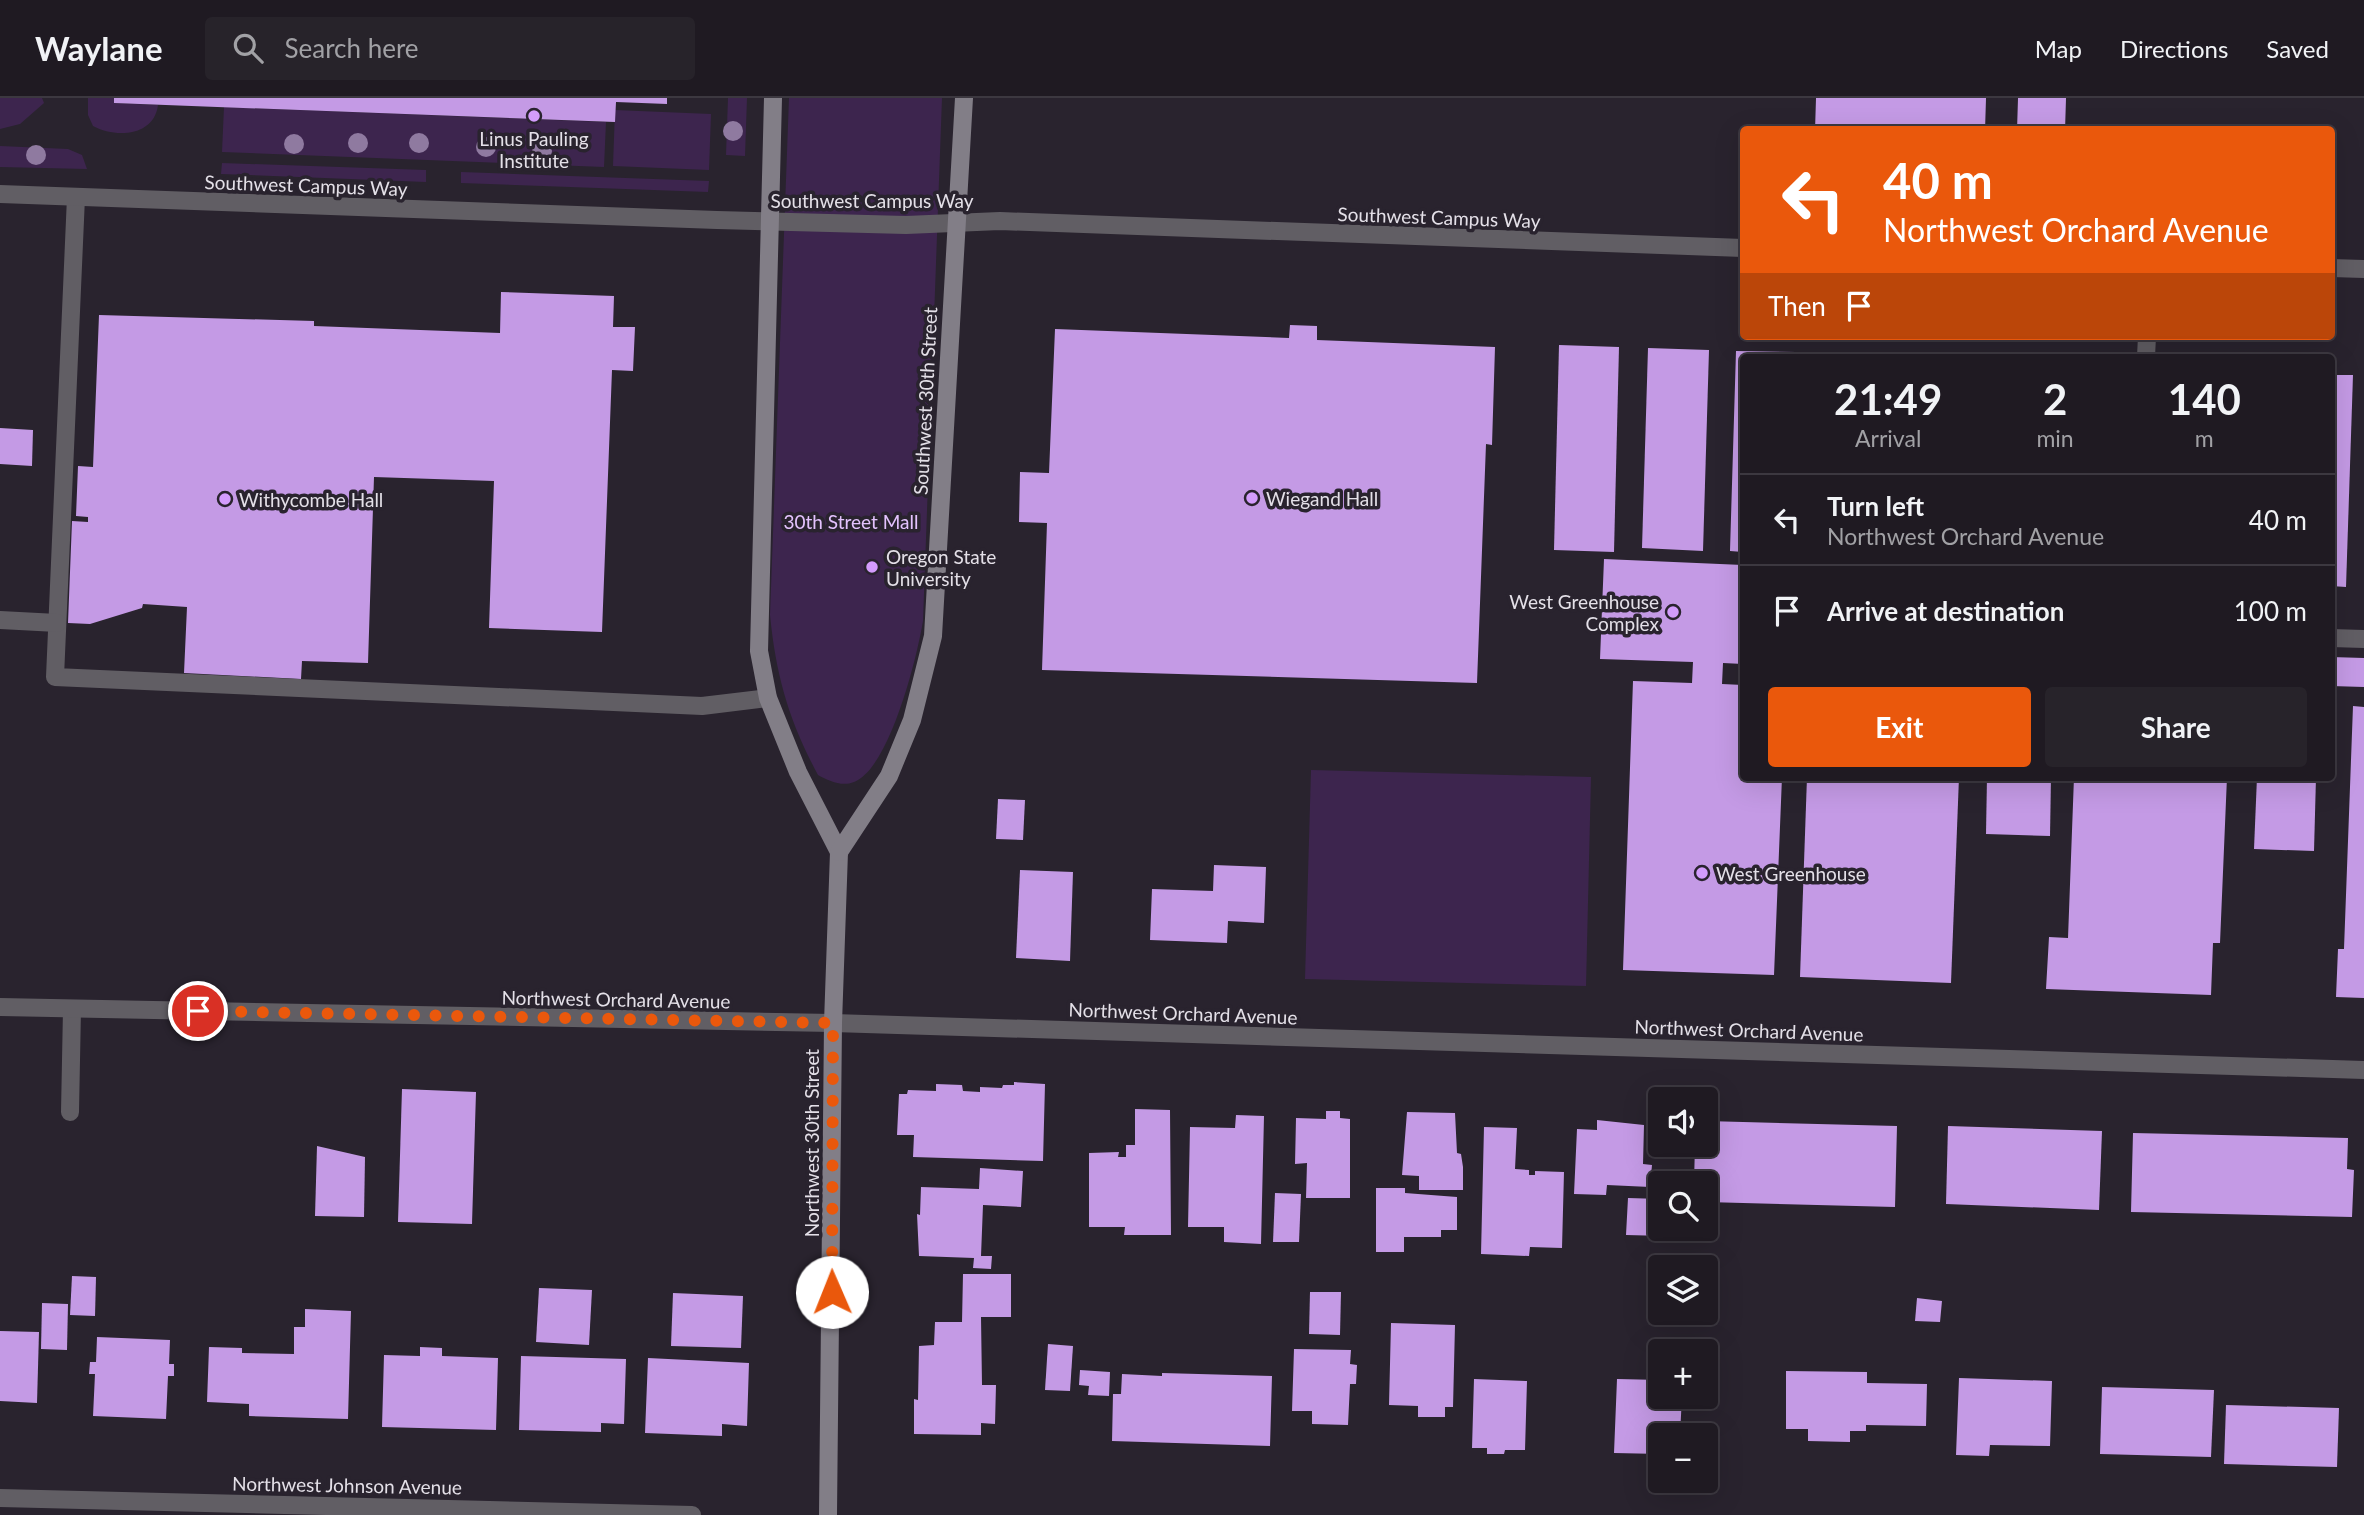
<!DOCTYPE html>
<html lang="en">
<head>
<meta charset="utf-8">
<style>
  body { margin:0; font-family:Lato,sans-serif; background:#27232a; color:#f1f3f6; height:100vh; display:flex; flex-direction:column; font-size:26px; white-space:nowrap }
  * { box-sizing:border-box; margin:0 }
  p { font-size:23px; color:#a1a1a5 }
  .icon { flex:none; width:38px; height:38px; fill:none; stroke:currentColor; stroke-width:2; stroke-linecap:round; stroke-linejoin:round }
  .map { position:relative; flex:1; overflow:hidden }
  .sheet { position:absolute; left:1740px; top:256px; width:595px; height:427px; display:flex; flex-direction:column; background:#1f1a22; border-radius:7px; box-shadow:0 7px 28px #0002,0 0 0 2px #3c3840 }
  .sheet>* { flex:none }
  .hud { position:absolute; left:1740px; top:28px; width:595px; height:214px; border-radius:7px; box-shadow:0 7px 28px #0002,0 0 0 2px #3c3840; background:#ea580c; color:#fff; overflow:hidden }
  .fabs { position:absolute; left:1648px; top:989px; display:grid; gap:14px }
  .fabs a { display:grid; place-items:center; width:70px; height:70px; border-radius:7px; background:#1f1a22; box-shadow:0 7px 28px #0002,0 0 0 2px #3c3840; font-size:35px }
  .pin { position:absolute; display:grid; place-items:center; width:60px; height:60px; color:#fff; margin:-30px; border:4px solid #fff; border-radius:50%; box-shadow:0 2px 7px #0007 }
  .me { position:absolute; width:77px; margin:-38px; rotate:359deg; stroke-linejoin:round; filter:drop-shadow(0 0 5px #0008) }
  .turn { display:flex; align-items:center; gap:24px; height:147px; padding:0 28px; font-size:32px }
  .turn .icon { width:91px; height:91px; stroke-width:2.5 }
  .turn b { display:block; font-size:49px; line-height:60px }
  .then { display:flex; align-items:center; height:66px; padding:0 28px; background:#0003; gap:14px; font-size:26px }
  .eta { display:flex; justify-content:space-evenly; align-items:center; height:119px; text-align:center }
  .eta b { font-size:42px; font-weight:700; line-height:49px }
  .button { display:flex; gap:14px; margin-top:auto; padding:14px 28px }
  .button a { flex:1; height:80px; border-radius:7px; background:#ea580c; color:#fff; font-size:28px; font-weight:700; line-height:80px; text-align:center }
  .button a+a { background:#27232a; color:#f1f3f6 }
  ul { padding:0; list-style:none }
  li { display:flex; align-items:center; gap:21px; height:91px; padding:0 28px; border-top:2px solid #3c3840 }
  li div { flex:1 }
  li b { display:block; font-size:26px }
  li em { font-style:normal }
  header { display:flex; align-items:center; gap:42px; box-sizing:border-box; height:98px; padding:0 35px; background:#1f1a22; border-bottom:2px solid #3c3840 }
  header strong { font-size:33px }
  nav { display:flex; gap:38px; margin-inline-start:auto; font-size:24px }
  .search { width:490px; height:63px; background:#27232a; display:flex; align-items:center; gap:18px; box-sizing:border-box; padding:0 24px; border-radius:7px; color:#a1a1a5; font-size:26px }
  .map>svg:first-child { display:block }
</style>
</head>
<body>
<header>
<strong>Waylane</strong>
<div class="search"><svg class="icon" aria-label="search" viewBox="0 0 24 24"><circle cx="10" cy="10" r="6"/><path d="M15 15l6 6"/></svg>Search here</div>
<nav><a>Map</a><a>Directions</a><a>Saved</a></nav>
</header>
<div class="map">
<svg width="2364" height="1417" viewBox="0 0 2364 1417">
  <rect width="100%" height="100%" fill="#29232e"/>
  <!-- green -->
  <g fill="#3d254e">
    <path d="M0,0H42L44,5L20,26L0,31Z"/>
    <path d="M88,0H114V5L158,7C154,39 115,40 93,28L88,17Z"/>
    <path d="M728,0H747L745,58L726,57Z"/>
    <path d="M789,0H942L923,523C917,559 890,670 854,684C842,689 829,683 818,677C789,623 776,578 770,517Z"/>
    <path d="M224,9L606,24L604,69L222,54Z"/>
    <path d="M615,12L711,16L709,72L613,68Z"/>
    <path d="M0,48L68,51L82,57L87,71L0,69Z"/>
    <path d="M222,65L426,72V84L221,76Z"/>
    <path d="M461,74L709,83L708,94L461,85Z"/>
    <path d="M1311,672L1591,679L1586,888L1305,881Z"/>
  </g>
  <!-- building -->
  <g fill="#c49ae5">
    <path d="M114,0H667V6L616,4L615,24L114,5Z"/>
    <path d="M1816,0H1986L1985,32H1815Z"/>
    <path d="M2018,0H2066L2065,32H2017Z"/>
    <path d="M501,194L614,198L613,229H635L633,273L612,272L602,534L489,530L494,383L374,379L368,565L302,563L301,581L184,575L187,509L143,506L142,510L90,526L68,525L72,423L88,424V419L76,418L78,368L93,369L99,217L314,223V228L500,235Z"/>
    <path d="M1290,227L1317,228V242L1495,249L1492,347L1486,346L1477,585L1042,572L1047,425L1019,424L1020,374L1049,375L1055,231L1289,240Z"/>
    <path d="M1559,247L1619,249L1614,454L1554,452Z"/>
    <path d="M1648,250L1709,252L1703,453L1642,450Z"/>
    <path d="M1736,253L1796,254V259H1743V454L1730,453Z"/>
    <path d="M1828,256L1846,257V259H1827Z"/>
    <path d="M2331,277H2353L2346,489L2331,488Z"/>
    <path d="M0,330L33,332L32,368L0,366Z"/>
    <path d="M1604,461L1743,467V566L1723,565L1722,586L1743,587V679H1782L1774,877L1623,872L1633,583L1692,585L1693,564L1600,561Z"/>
    <path d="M2331,559L2364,560V589L2331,588Z"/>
    <path d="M2353,608L2364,609V900L2336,899L2338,851H2344Z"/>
    <path d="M1807,679H1959L1951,885L1800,879Z"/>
    <path d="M1987,679H2051L2050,738L1986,736Z"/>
    <path d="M2074,679H2227L2220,845H2213L2211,897L2046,891L2049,839L2068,840Z"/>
    <path d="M2257,679H2316L2314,753L2254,751Z"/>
    <path d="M998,701L1025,702L1023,742L996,741Z"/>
    <path d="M1214,767L1266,769L1264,825L1228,823L1227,845L1150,842L1152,791L1213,793Z"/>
    <path d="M1020,772L1073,774L1070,863L1016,860Z"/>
    <path d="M1014,984L1045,986L1043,1063L913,1059L914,1037H897L899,996H907L908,992L936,993V986L962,987L963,993L980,994V989L1002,990L1003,987H1014Z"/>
    <path d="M402,991L476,994L472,1126L398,1124Z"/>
    <path d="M1135,1011L1170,1012L1171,1137H1124L1125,1129H1089V1055L1119,1054L1118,1059H1126V1047H1135Z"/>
    <path d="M1326,1013H1340V1020L1350,1021V1100H1306L1307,1065L1295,1066L1296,1020L1326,1021Z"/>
    <path d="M1407,1014L1455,1015L1457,1055L1461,1056L1463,1069V1092H1419V1078L1402,1077Z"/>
    <path d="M1236,1017L1264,1018L1261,1146L1224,1144V1129H1188L1190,1029L1235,1030Z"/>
    <path d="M1597,1022L1644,1027L1643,1066L1652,1067L1650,1089L1607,1087L1606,1097L1574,1096L1577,1031L1597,1032Z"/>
    <path d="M1706,1023L1897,1028L1895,1109L1706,1104V1085H1694L1695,1046H1706Z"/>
    <path d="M1948,1028L2102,1033L2099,1112L1946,1106Z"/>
    <path d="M1484,1029L1517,1030L1515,1071L1529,1072V1077H1535V1073L1564,1074L1562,1150L1530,1149L1529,1158L1481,1156Z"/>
    <path d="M2133,1035L2348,1040L2347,1071L2354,1072L2352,1119L2131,1114Z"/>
    <path d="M317,1048L365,1059L364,1119L315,1118Z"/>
    <path d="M980,1070L1023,1073L1021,1109L983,1107L981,1158H992L991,1171L973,1170L974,1160L919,1158L917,1116L920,1117L921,1089L979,1091Z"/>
    <path d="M1376,1090H1405V1095L1457,1099V1132H1441V1139H1404V1154H1376Z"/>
    <path d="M1275,1095L1301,1096L1299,1144H1273Z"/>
    <path d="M1628,1100L1661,1101V1130H1665V1138L1626,1137Z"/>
    <path d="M963,1176H1011V1219H981L982,1287H996L995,1326L981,1325V1337L914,1336V1301L918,1302L919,1248L934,1247L935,1224H962Z"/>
    <path d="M72,1178L96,1179L95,1218L70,1217Z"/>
    <path d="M539,1190L592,1192L589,1247L536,1244Z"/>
    <path d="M1310,1194H1341L1340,1237L1309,1236Z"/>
    <path d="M673,1195L743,1198L741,1250L671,1248Z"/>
    <path d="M1917,1200L1942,1203L1940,1224L1915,1223Z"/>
    <path d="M42,1205L68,1206L67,1252L41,1251Z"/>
    <path d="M305,1211L351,1213L348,1321L249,1318V1306L207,1304L209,1249L242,1250V1255L294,1256V1229H305Z"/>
    <path d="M1391,1225L1455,1227L1453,1309H1445V1319H1418V1308L1389,1307Z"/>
    <path d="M0,1233L39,1234L37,1305L0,1303Z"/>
    <path d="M97,1239L170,1242L169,1266H174V1278H168L166,1321L93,1318L95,1276H89L90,1264H96Z"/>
    <path d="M1048,1246L1073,1248L1070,1293L1045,1292Z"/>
    <path d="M420,1249L442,1250V1258L498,1260L496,1332L382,1329L384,1257L420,1258Z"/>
    <path d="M1294,1251L1351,1252L1350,1266L1357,1267L1356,1286H1350L1348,1327L1312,1326V1313H1292Z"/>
    <path d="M521,1258L626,1261L624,1326L601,1325V1334L519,1332Z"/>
    <path d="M648,1260L749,1265L747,1328L722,1326V1338L645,1335Z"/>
    <path d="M1080,1272L1110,1274L1109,1298L1088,1297L1089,1288L1079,1287Z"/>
    <path d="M1786,1273L1867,1274V1285L1927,1286L1926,1328L1866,1327V1333H1850V1344L1808,1343V1331H1786Z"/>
    <path d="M1162,1275L1272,1278L1270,1348L1112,1343L1113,1296H1121L1122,1276L1162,1278Z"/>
    <path d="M1959,1280L2052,1283L2050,1348L1990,1347L1989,1358L1956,1357Z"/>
    <path d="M1474,1281L1527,1283L1525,1352H1505L1504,1356H1487V1350H1472Z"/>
    <path d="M1617,1281L1661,1282V1298H1682L1680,1337H1661V1356L1614,1355Z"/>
    <path d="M2102,1289L2214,1292L2211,1359L2100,1356Z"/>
    <path d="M2226,1307L2339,1310L2337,1369L2224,1366Z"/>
  </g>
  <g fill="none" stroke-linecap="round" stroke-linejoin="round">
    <!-- lane -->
    <g stroke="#615e64" stroke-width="18">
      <path d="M76,99L55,579L702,608L768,600"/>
      <path d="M2146,259L2147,238"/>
      <path d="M0,522L57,525"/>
      <path d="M2331,540L2364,541"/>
      <path d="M70,1014L72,911"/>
    </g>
    <!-- street -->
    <g stroke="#615e64" stroke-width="18">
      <path d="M0,96L717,122L906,127L1000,123L1743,150"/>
      <path d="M2331,170L2364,171"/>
      <path d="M0,909L833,925L2364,972"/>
      <path d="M0,1400L692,1417"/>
    </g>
    <!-- secondary -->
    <g stroke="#827e87" stroke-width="18">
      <path d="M773,0L759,553L768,600L798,674L839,754L833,925L828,1417"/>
      <path d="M839,754L889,678L912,622L933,538L964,0"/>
    </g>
  </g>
  <!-- trees -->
  <g fill="#8f7aa0">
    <circle cx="733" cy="33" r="10"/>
    <circle cx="358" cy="45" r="10"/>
    <circle cx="419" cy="45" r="10"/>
    <circle cx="294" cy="46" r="10"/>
    <circle cx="486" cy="49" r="10"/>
    <circle cx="542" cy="53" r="10"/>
    <circle cx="36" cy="57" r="10"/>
  </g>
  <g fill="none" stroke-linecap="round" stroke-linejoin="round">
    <!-- route -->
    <path stroke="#ea580c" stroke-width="12" stroke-dasharray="0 21.6" d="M198,913L833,925L832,1194"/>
  </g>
  <!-- markers -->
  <g fill="#d39cfc" stroke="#29232e" stroke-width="2.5">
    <circle cx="534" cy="18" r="7"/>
    <circle cx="1252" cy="400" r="7"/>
    <circle cx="225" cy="401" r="7"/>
    <circle cx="872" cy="469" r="7"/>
    <circle cx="1673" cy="514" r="7"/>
    <circle cx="1702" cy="775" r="7"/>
  </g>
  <g text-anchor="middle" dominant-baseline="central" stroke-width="7" stroke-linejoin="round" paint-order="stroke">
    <!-- poi labels -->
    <g font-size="19" fill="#e4e0e8" stroke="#29232e" text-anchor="start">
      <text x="534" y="40" text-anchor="middle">Linus Pauling<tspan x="534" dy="22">Institute</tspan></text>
      <text x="1266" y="400">Wiegand Hall</text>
      <text x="239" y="401">Withycombe Hall</text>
      <text x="886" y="458">Oregon State<tspan x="886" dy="22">University</tspan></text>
      <text x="1659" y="503" text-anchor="end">West Greenhouse<tspan x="1659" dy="22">Complex</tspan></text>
      <text x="1716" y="775">West Greenhouse</text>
    </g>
    <!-- street labels -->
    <g font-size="19" fill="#e4e0e8" stroke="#29232e">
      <text transform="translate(306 87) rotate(2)">Southwest Campus Way</text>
      <text x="872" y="102">Southwest Campus Way</text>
      <text transform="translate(1439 119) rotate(2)">Southwest Campus Way</text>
      <text transform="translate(925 303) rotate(-87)">Southwest 30th Street</text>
      <text transform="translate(616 901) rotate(1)">Northwest Orchard Avenue</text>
      <text transform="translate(1183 915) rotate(2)">Northwest Orchard Avenue</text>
      <text transform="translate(1749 932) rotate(2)">Northwest Orchard Avenue</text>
      <text transform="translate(811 1045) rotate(-90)">Northwest 30th Street</text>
      <text transform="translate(347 1387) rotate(1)">Northwest Johnson Avenue</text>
    </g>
    <!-- park labels -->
    <g font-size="19" fill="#e3c2fd" stroke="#29232e">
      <text x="851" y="423">30th Street Mall</text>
    </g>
  </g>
</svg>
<div class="fabs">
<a><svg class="icon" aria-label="sound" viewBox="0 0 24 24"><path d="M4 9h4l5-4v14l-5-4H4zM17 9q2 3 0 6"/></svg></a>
<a><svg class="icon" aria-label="search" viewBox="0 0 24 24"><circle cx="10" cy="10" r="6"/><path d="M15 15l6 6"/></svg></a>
<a><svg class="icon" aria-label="layers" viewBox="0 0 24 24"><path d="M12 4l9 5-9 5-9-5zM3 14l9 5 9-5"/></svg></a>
<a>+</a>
<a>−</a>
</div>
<div class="pin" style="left:198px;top:913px;background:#d93025"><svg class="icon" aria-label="arrive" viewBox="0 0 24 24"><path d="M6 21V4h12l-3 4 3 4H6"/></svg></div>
<svg class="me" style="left:832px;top:1194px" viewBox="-20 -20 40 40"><circle r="19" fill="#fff"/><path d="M0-13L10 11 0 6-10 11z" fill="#ea580c"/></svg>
<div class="hud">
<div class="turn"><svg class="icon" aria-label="left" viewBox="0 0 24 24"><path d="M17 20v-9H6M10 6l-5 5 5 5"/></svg><div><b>40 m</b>Northwest Orchard Avenue</div></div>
<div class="then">Then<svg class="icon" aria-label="arrive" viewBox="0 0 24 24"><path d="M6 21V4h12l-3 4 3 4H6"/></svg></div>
</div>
<section class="sheet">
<div class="eta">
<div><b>21:49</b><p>Arrival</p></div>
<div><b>2</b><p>min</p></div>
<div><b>140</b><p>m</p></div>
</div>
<ul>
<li><svg class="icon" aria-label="left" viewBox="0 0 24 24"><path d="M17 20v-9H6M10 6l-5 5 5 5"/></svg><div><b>Turn left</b><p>Northwest Orchard Avenue</p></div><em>40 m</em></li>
<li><svg class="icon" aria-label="arrive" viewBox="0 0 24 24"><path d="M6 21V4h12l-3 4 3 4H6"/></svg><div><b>Arrive at destination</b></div><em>100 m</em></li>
</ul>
<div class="button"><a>Exit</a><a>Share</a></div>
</section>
</div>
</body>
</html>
